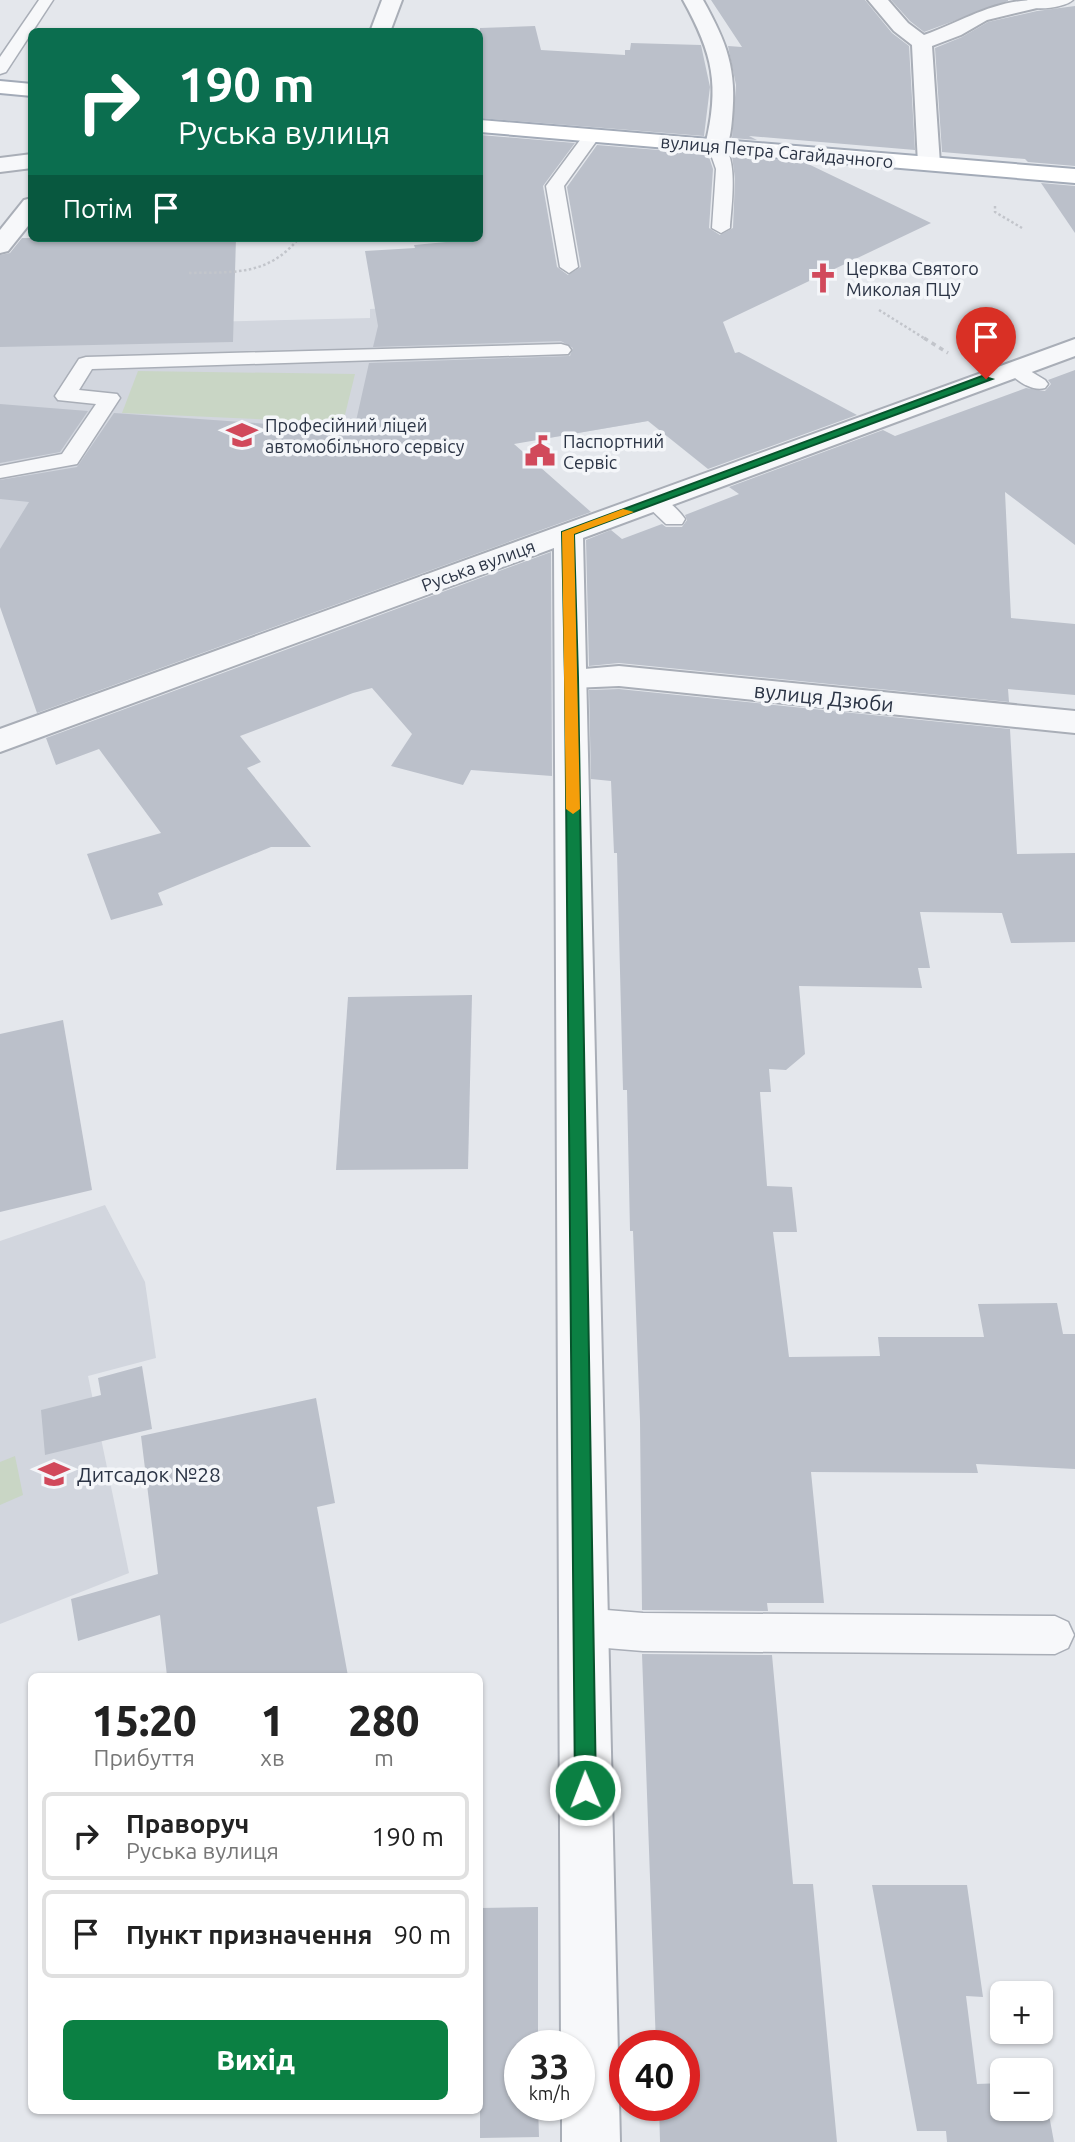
<!DOCTYPE html>
<html lang="uk">
<head>
<meta charset="utf-8">
<style>
  body { margin:0; font-family:Ubuntu,sans-serif; background:#f6f6f6; color:#222; height:100vh; display:flex; flex-direction:column; font-size:26px; white-space:nowrap }
  * { box-sizing:border-box; margin:0 }
  p { font-size:23px; color:#767676 }
  .icon { flex:none; width:38px; height:38px; fill:none; stroke:currentColor; stroke-width:2; stroke-linecap:round; stroke-linejoin:round }
  .map { position:relative; flex:1; overflow:hidden }
  .sheet { position:absolute; left:28px; top:1673px; width:455px; height:441px; display:flex; flex-direction:column; background:#fff; border-radius:10px; box-shadow:0 2px 5px #0004 }
  .sheet>* { flex:none }
  .hud { position:absolute; left:28px; top:28px; width:455px; height:214px; border-radius:10px; box-shadow:0 2px 5px #0004; background:#0b6e4f; color:#fff; overflow:hidden }
  .fabs { position:absolute; left:990px; top:1981px; display:grid; gap:14px }
  .fabs a { display:grid; place-items:center; width:63px; height:63px; border-radius:10px; background:#fff; box-shadow:0 2px 5px #0004; font-size:35px }
  .speed { position:absolute; left:504px; top:2030px; display:flex; gap:14px; font-size:35px; font-weight:700; text-align:center }
  .speed>* { display:grid; place-content:center; width:91px; height:91px; border-radius:50%; background:#fff; box-shadow:0 2px 5px #0004; line-height:1 }
  .speed small { font-size:18px; font-weight:400 }
  .speed .limit { border:10px solid #d22; background:#fff; color:#111 }
  .pin { position:absolute; display:grid; place-items:center; width:60px; height:60px; color:#fff; margin:-72px -30px; border-radius:50% 50% 50% 0; rotate:-45deg; box-shadow:0 0 7px #0007 }
  .pin .icon { rotate:45deg }
  .me { position:absolute; width:77px; margin:-38px; rotate:359deg; stroke-linejoin:round; filter:drop-shadow(0 0 5px #0008) }
  .turn { display:flex; align-items:center; gap:24px; height:147px; padding:0 35px; font-size:32px }
  .turn .icon { width:91px; height:91px; stroke-width:2.5 }
  .turn b { display:block; font-size:49px; line-height:60px }
  .then { display:flex; align-items:center; height:66px; padding:0 35px; background:#0003; gap:14px; font-size:26px }
  .eta { display:flex; justify-content:space-evenly; align-items:center; height:119px; text-align:center }
  .eta b { font-size:42px; font-weight:800; line-height:49px }
  .button { display:flex; gap:14px; margin-top:auto; padding:14px 35px }
  .button a { flex:1; height:80px; border-radius:10px; background:#0b8043; color:#fff; font-size:28px; font-weight:800; line-height:80px; text-align:center }
  ul { padding:0; list-style:none }
  li { display:flex; align-items:center; gap:21px; height:88px; margin:0 14px 10px; padding:0 21px; border:4px solid #e0e0e0; border-radius:10px }
  li div { flex:1 }
  li b { display:block; font-size:26px }
  li em { font-style:normal }
  .map>svg:first-child { display:block }
</style>
</head>
<body>
<div class="map">
<svg width="1075" height="2142" viewBox="0 0 1075 2142">
  <rect width="100%" height="100%" fill="#e4e7ec"/>
  <!-- built -->
  <g fill="#d2d6de">
    <path d="M507,275L648,421L543,439L532,421L0,600V327L370,318V309L393,308Z"/>
    <path d="M105,1205L145,1282L156,1358L88,1376L129,1573L0,1624V1241Z"/>
  </g>
  <!-- green -->
  <g fill="#c9d6c5">
    <path d="M138,371L355,374L343,423L122,413Z"/>
    <path d="M15,1456L23,1495L0,1505V1462Z"/>
  </g>
  <!-- building -->
  <g fill="#bbc0ca">
    <path d="M711,0H865L892,33L909,46L915,150L749,136L757,140L732,138L736,85L728,46L742,47Z"/>
    <path d="M891,0H1008V1L924,32L910,21Z"/>
    <path d="M1075,6V166L1028,162L1025,159L942,152L935,48L962,37L988,22L1037,11Z"/>
    <path d="M535,26L541,50L625,55V50H630L631,43L701,45L710,87L704,136L480,118V28Z"/>
    <path d="M480,135L575,143L543,186L557,267L568,275L581,267L567,187L597,145L708,154L713,169L709,228L720,235L733,228L735,179L732,156L804,162L931,223L723,322L735,353L739,352L857,415L708,469L648,421L514,444L591,512L37,713L0,607V549L29,502L0,499V480L77,467L114,413L354,430L369,363L570,356L573,348L561,341L373,347L378,326L365,251L415,248L414,245L457,241L456,238H480Z"/>
    <path d="M1041,183L1075,186V233Z"/>
    <path d="M22,238H236L233,342L0,347V255L10,253Z"/>
    <path d="M1075,370V545L1005,492L1011,618L1075,624V695L1008,689L1009,702L619,663L589,666L586,540L611,530L622,539L662,524L666,527H682L687,520L685,515L739,494L729,487L883,430L895,436L1026,388L1045,391L1051,384L1048,380Z"/>
    <path d="M0,404L88,411L60,452L0,463Z"/>
    <path d="M551,552L552,776L471,770L463,785L391,766L412,734L372,688L353,693L240,736L261,762L247,768L311,847H271L158,893L163,905L111,920L87,854L161,833L99,749L56,765L46,738Z"/>
    <path d="M619,689L1010,729L1017,854L1075,853V942L1011,943L1002,913L920,912L930,968H918L922,988L799,986L805,1054L786,1070L769,1069L771,1092H760L767,1186L792,1187L797,1232H773L789,1357L880,1356L878,1337H984L978,1304L1057,1303L1063,1334H1075V1469L976,1464L978,1473L811,1472L824,1603H767L768,1611L642,1610L640,1421L633,1231H630L627,1090H623L617,853H614L611,781L591,779L589,690Z"/>
    <path d="M472,995L468,1169L336,1170L348,997Z"/>
    <path d="M63,1020L92,1190L0,1212V1034Z"/>
    <path d="M142,1366L152,1429L45,1455L41,1410L101,1395L98,1378Z"/>
    <path d="M316,1398L335,1503L317,1507L348,1676H167L160,1615L78,1641L71,1599L158,1574L141,1436Z"/>
    <path d="M642,1654L772,1655L793,1884H813L837,2142H660L659,2105H684V2046H656Z"/>
    <path d="M872,1885H967L983,1997L966,1996L977,2084L1003,2083V2109H1041V2082H1043L1054,2142H947L946,2131H917Z"/>
    <path d="M538,1907V2046H520V2105H538L539,2137L480,2138V1908Z"/>
  </g>
  <g fill="none" stroke-linecap="round" stroke-linejoin="round">
    <!-- service casing -->
    <g stroke="#a9aeb7" stroke-width="3">
      <g id="service">
        <path d="M39,0H53L6,72L0,74V57Z"/>
        <path d="M1028,0H1073C1064,8 1032,12 1023,4Z"/>
        <path d="M592,131L600,136L564,186L578,267L569,273L560,267L546,186L586,132Z"/>
        <path d="M716,141C741,147 731,208 730,228L721,233L712,228L716,169L708,146Z"/>
        <path d="M561,344L568,346L571,350L568,354L92,369L79,390L117,394L120,398L77,464L0,478V466L62,454L96,404L58,400L55,396L79,359L86,357Z"/>
        <path d="M1015,362L1045,380L1048,384L1045,388C1031,392 1014,379 1005,368L1008,364Z"/>
        <path d="M654,495C666,498 678,509 685,519L682,524H666L643,502L646,497Z"/>
        <path d="M582,1608L643,1613L1055,1616L1068,1622L1074,1635L1068,1648L1055,1654L643,1651L582,1646L569,1640L563,1627L569,1614Z"/>
      </g>
    </g>
    <!-- minor casing -->
    <g stroke="#a9aeb7" stroke-width="4">
      <g id="minor">
        <path d="M382,0H402L390,32H370Z"/>
        <path d="M683,0H703C727,43 737,69 732,119C731,130 730,142 724,151H708L705,146C720,85 713,54 683,0Z"/>
        <path d="M868,0H888L908,23L924,35C964,21 993,0 1037,0L1040,4L1037,8L987,20L961,35L932,46L940,164L937,169H921L918,164L912,45L894,31Z"/>
        <path d="M32,154V168L0,172V158Z"/>
        <path d="M32,198V221L8,251L0,253V230L24,200Z"/>
        <path d="M619,666L1075,711V733L619,686L572,688L561,685L556,678L561,671Z"/>
      </g>
    </g>
    <!-- tertiary casing -->
    <g stroke="#a9aeb7" stroke-width="4">
      <path id="tertiary" d="M1075,339V356L583,538L620,2142H562V2105H579V2046H561L554,548L0,752V729Z"/>
    </g>
    <!-- primary casing -->
    <g stroke="#a3abb8" stroke-width="4">
      <g id="primary">
        <path d="M0,81L32,84V96L0,93Z"/>
        <path d="M480,120L1075,169V183L480,132Z"/>
      </g>
    </g>
    <!-- path-far1 -->
    <g stroke="#c2c5cb" stroke-width="2.5" stroke-dasharray="2.5 2.5" stroke-linecap="butt">
      <path d="M995,206V212L1022,228"/>
      <path d="M189,273C234,272 268,276 299,238"/>
      <path d="M879,310L927,340"/>
    </g>
    <!-- path -->
    <path stroke="#c2c5cb" stroke-width="3.5" stroke-dasharray="4.5 4.5" stroke-linecap="butt" d="M924,338L948,353"/>
    <!-- service -->
    <use href="#service" fill="#f7f8fa" fill-rule="evenodd"/>
    <!-- minor -->
    <use href="#minor" fill="#f7f8fa" fill-rule="evenodd"/>
    <!-- tertiary -->
    <use href="#tertiary" fill="#f7f8fa" fill-rule="evenodd"/>
    <!-- primary -->
    <use href="#primary" fill="#fff" fill-rule="evenodd"/>
  </g>
  <!-- route -->
  <path fill="#0b8043" stroke="#07532c" stroke-width="2" d="M982,376L992,379L574,534L578,678L596,1790L593,1797L585,1801L578,1797L575,1790L565,678L562,532Z"/>
  <!-- slow -->
  <path fill="#f59e0b" d="M623,509L634,512L574,534L580,809L573,814L566,809L562,532Z"/>
  <!-- icons -->
  <defs>
    <g id="church-bare" transform="scale(2.415)"><path d="M-1.2-6h2.4v3.5h3.3v2.4h-3.3V6h-2.4V-.1h-3.3v-2.4h3.3Z" fill="#d1495b" stroke="#f4f6f9" stroke-width="2.5" paint-order="stroke"/></g>
    <g id="school-bare" transform="scale(2.415)"><path d="M0-5L7-2L0 1L-7-2ZM-4 1L0 2.5L4 1V4Q0 6-4 4Z" fill="#d1495b" stroke="#f4f6f9" stroke-width="2.5" paint-order="stroke"/></g>
    <g id="civic-bare" transform="scale(2.415)"><path d="M-.6-6.5H3V-4.5H.6V-3L4-1V1h2V6H-6V1h2V-1L-.6-3ZM-1.2 2.5V6h2.4V2.5Z" fill="#d1495b" stroke="#f4f6f9" stroke-width="2.5" paint-order="stroke"/></g>
  </defs>
  <g fill-rule="evenodd">
    <use href="#church-bare" x="823" y="278"/>
    <use href="#school-bare" x="242" y="435"/>
    <use href="#civic-bare" x="540" y="451"/>
    <use href="#school-bare" x="54" y="1474"/>
  </g>
  <g text-anchor="middle" dominant-baseline="central" stroke-width="7" stroke-linejoin="round" paint-order="stroke">
    <!-- far-street labels -->
    <g font-size="18" fill="#2b3445" stroke="#f4f6f9">
      <text transform="translate(777 151) rotate(5)">вулиця Петра Сагайдачного</text>
      <text transform="translate(478 565) rotate(-20)">Руська вулиця</text>
    </g>
    <!-- far-poi labels -->
    <g font-size="18" fill="#2b3445" stroke="#f4f6f9" text-anchor="start">
      <text x="846" y="268">Церква Святого<tspan x="846" dy="21">Миколая ПЦУ</tspan></text>
      <text x="265" y="425">Професійний ліцей<tspan x="265" dy="21">автомобільного сервісу</tspan></text>
      <text x="563" y="441">Паспортний<tspan x="563" dy="21">Сервіс</tspan></text>
    </g>
    <!-- street labels -->
    <g font-size="21" fill="#2b3445" stroke="#f4f6f9">
      <text transform="translate(824 697) rotate(6)">вулиця Дзюби</text>
    </g>
    <!-- poi labels -->
    <g font-size="21" fill="#2b3445" stroke="#f4f6f9" text-anchor="start">
      <text x="77" y="1474">Дитсадок №28</text>
    </g>
  </g>
</svg>
<div class="fabs">
<a>+</a>
<a>−</a>
</div>
<div class="speed"><div>33<small>km/h</small></div><div class="limit">40</div></div>
<div class="pin" style="left:986px;top:379px;background:#d93025"><svg class="icon" aria-label="arrive" viewBox="0 0 24 24"><path d="M6 21V4h12l-3 4 3 4H6"/></svg></div>
<svg class="me" style="left:585px;top:1790px" viewBox="-20 -20 40 40"><circle r="17" fill="#0b8043" stroke="#fff" stroke-width="3"/><path d="M0-11L8 9 0 5-8 9z" fill="#fff"/></svg>
<div class="hud">
<div class="turn"><svg class="icon" aria-label="right" viewBox="0 0 24 24"><path d="M7 20v-9h11M14 6l5 5-5 5"/></svg><div><b>190 m</b>Руська вулиця</div></div>
<div class="then">Потім<svg class="icon" aria-label="arrive" viewBox="0 0 24 24"><path d="M6 21V4h12l-3 4 3 4H6"/></svg></div>
</div>
<section class="sheet">
<div class="eta">
<div><b>15:20</b><p>Прибуття</p></div>
<div><b>1</b><p>хв</p></div>
<div><b>280</b><p>m</p></div>
</div>
<ul>
<li><svg class="icon" aria-label="right" viewBox="0 0 24 24"><path d="M7 20v-9h11M14 6l5 5-5 5"/></svg><div><b>Праворуч</b><p>Руська вулиця</p></div><em>190 m</em></li>
<li><svg class="icon" aria-label="arrive" viewBox="0 0 24 24"><path d="M6 21V4h12l-3 4 3 4H6"/></svg><div><b>Пункт призначення</b></div><em>90 m</em></li>
</ul>
<div class="button"><a>Вихід</a></div>
</section>
</div>
</body>
</html>
